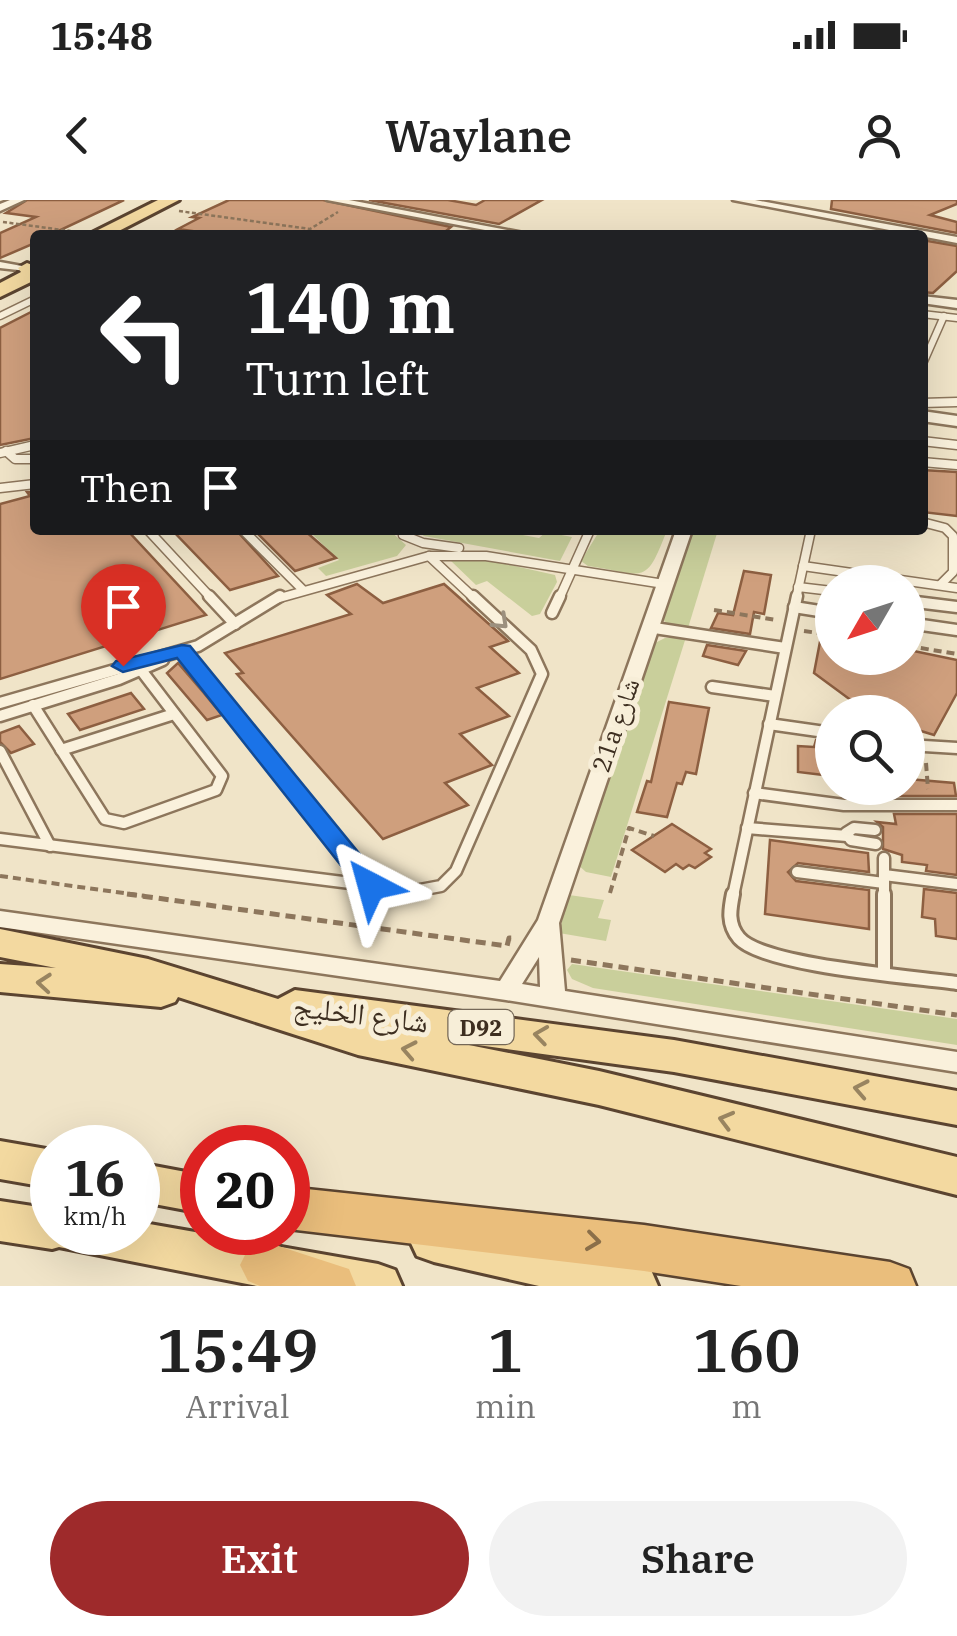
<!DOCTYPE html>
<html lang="en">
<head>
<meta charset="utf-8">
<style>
  body { margin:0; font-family:"IBM Plex Serif","Noto Naskh Arabic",serif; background:#f2f2f2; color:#222; height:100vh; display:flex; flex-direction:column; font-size:38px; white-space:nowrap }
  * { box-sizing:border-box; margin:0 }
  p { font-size:32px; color:#767676 }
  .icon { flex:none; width:55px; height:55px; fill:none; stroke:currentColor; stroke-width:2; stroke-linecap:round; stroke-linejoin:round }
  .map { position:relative; height:1086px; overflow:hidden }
  .drawer { display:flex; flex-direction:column; background:#fff; flex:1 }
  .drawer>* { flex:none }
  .hud { position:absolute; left:30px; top:30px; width:898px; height:305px; border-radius:10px; box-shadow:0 10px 40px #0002; background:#202124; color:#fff; overflow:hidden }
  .needle { width:65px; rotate:231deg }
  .fabs { position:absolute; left:815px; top:365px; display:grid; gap:20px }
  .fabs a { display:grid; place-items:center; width:110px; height:110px; border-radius:50%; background:#fff; box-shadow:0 10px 40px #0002; font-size:50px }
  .speed { position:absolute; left:30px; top:925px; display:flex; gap:20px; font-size:50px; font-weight:700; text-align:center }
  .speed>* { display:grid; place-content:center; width:130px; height:130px; border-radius:50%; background:#fff; box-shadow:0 10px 40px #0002; line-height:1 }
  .speed small { font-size:25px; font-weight:400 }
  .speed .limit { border:15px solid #d22; background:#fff; color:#111 }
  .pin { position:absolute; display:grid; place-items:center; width:85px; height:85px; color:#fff; margin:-102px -42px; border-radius:50% 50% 50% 0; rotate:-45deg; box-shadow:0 0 10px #0007 }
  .pin .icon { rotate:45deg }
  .me { position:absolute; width:110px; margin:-55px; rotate:321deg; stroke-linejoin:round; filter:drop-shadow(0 0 8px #0008) }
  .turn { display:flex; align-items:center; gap:35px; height:210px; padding:0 50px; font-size:45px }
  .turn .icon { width:130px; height:130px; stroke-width:2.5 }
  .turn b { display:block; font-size:70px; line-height:85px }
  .then { display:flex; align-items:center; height:95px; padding:0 50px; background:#0003; gap:20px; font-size:38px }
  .eta { display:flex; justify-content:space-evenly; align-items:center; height:170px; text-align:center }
  .eta b { font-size:60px; font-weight:600; line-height:70px }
  .cta { display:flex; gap:20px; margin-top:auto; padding:20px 50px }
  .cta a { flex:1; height:115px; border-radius:60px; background:#9e2a2b; color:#fff; font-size:40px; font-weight:600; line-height:115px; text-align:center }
  .cta a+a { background:#f2f2f2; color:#222 }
  .status { display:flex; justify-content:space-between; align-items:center; height:70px; padding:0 50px; background:#fff; direction:ltr }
  .status svg { height:28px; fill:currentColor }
  header { display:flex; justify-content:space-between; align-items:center; height:130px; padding:0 50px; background:#fff; font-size:45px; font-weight:600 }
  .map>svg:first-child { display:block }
</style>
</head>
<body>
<div class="status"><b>15:48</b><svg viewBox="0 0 49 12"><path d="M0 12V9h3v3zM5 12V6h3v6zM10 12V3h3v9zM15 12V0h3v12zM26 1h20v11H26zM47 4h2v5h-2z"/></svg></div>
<header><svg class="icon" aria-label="back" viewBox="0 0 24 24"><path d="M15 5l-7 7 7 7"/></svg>Waylane<svg class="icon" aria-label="person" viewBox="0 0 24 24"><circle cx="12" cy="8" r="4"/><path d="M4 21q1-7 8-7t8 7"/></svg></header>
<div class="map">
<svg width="957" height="1086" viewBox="0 0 957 1086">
  <rect width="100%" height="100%" fill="#f0e4c8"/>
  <!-- green -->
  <g fill="#c9cf9b">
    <path d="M324,330H389L406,345L397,356L326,376L318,368L339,360L312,334Z"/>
    <path d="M416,330H496L539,338L546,332L572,337L560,361L424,336Z"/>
    <path d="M600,330H667C645,388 645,374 588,366L581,361Z"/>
    <path d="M691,330H718L688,428L669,426L662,418Z"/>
    <path d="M475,357L555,375L557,382L540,414L532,416L487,381L476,385L450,360Z"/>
    <path d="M686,437L611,677L586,672L577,664L653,444L665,438Z"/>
    <path d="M569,695L604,700L598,718L611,720L606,741L559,733Z"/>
    <path d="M572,764L957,819V845L593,788L572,779L567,770Z"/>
  </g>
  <!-- building -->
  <g fill="#cf9f7d" stroke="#8d5f41" stroke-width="2.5">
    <path d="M27,0H124L50,35H35V43L0,58V33L36,17L6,13Z"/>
    <path d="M229,0H323L451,27L441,35H220L178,29L199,18L192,17Z"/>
    <path d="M369,0H448L476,5L485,0H542L499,24Z"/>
    <path d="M832,0H957V4L930,15L957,22V33L831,9Z"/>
    <path d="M922,40L957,46V71L933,93L922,92Z"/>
    <path d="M35,110V238L0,245V128Z"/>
    <path d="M922,270L957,272V316L922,312Z"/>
    <path d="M27,292H35V330H127L206,415L0,479V304L30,296Z"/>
    <path d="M172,330H236L278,376L230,390Z"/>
    <path d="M254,330H304L336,358L295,371Z"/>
    <path d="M744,371L771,375L764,414L754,412L750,434L711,428L718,413L733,415Z"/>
    <path d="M357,384L383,403L444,384L508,441L490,447L519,473L477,488L509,516L460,534L492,565L445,583L468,605L383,639L237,474L243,473L225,453L351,414L327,395Z"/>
    <path d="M824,421L832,422V458H908L909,450L957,460V493L934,535L908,527V512H867L814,473Z"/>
    <path d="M707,445L746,451L738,465L703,456Z"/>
    <path d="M178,463L203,492L222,515L207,520L167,473Z"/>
    <path d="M131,493L144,509L80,530L68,514Z"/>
    <path d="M669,502L709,508L696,574L686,572L682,584L677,583L667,617L637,612L647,581L651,582Z"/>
    <path d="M19,526L34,544L11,553L0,542V533Z"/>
    <path d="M816,540L832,542V576L798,572V546L814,547Z"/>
    <path d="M908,579L954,583L956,596H891L889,588H908Z"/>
    <path d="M894,614H957V675L926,671L927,665L902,662V655L883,649V627L877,622L896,624Z"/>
    <path d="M672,624L711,649L705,653L711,657L695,668L689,665L683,669L676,664L665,672L632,650Z"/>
    <path d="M770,640L868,653L869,672L798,663L788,672L796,681L869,690V729L765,714Z"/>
    <path d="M924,689L957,693V739L936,736L935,719L922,717Z"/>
  </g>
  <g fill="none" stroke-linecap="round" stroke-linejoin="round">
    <!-- service-far3 casing -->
    <g stroke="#8d765c" stroke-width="9">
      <g id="service-far3">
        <path d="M922,114L957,118"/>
        <path d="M0,116L35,99"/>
        <path d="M922,166L944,116"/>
      </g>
    </g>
    <!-- service-far2 casing -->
    <g stroke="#8d765c" stroke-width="11">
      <g id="service-far2">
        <path d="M922,203L957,202"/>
        <path d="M922,241L957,245"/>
        <path d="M6,251L15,259H35"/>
        <path d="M0,253L35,245"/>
        <path d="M922,262L957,265"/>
        <path d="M0,288L35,284"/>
        <path d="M922,322L945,328L953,336V372L941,384"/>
        <path d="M148,330L212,399"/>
        <path d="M243,330L302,389"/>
        <path d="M403,335L423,343L459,348"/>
        <path d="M429,356L475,399"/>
        <path d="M803,366L957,388"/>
        <path d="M798,387L832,391"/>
        <path d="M276,399L429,356H486L664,384"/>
        <path d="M559,399L590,330"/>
        <path d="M796,399L811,330"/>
      </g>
    </g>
    <!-- service-far1 casing -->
    <g stroke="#8d765c" stroke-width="15">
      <g id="service-far1">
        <path d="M209,396L235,424"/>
        <path d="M908,401L957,407"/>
        <path d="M794,407L832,413"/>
        <path d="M552,413L560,396"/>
        <path d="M908,423L957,430"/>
        <path d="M648,427L785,448"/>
        <path d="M182,451L370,685"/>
        <path d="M712,487L775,496"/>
        <path d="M0,503L198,446L280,396"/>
        <path d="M33,505L105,619L124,623L216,590L222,576L141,470"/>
        <path d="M0,516L119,479L163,460"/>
        <path d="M769,524L832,533"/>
        <path d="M908,545L957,548"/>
        <path d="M61,550L174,514"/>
        <path d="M0,551L50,646"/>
        <path d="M754,593L844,605H957"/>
        <path d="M747,628L847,636"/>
        <path d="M875,630L854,628L846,633L851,640L876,644"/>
        <path d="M0,639L414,691L441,686L456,671L542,474L531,450L473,396"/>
        <path d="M884,658V696"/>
        <path d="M797,672L884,683"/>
        <path d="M884,675L957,684"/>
        <path d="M733,696L797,396"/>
      </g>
    </g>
    <!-- service casing -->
    <g stroke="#8d765c" stroke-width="18">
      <g id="service">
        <path d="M733,694C730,709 727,724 739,738C763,766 914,777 957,783"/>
        <path d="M884,694V773"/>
      </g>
    </g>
    <!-- minor casing -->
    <g stroke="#8d765c" stroke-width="5">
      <g id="minor">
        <path d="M10,0H24L0,11V4Z"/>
        <path d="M327,0H349L534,35H511Z"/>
        <path d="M733,0H755L957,37V43Z"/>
        <path d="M0,62L33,68L27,71L0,68Z"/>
        <path d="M922,96L957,100V108L922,103Z"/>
        <path d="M676,330H692L559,723L565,791L957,852V872L506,800L0,727V711L500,781L538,720ZM539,757L540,787L522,784Z"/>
      </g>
    </g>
    <!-- tertiary casing -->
    <g stroke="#8d765c" stroke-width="5">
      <path id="tertiary" d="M922,211L957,216V226L922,221Z"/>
    </g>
    <!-- primary casing -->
    <g stroke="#5b4430" stroke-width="6">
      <g id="primary">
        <path d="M158,0H179L111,35H88Z"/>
        <path d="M27,63L35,66V80L0,97V83L21,72L18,68Z"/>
        <path d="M0,729L148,759L278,799L295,790L674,840L957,891V925L674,872L449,841L599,871L957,957V995L599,905L358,855L178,797L175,802L161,807L0,792V764L56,768L0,757Z"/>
        <path d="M0,941L52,950V988L0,979Z"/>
        <path d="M138,963L202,975V1013L138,1001Z"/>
        <path d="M0,1001L52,1009V1032H138V1022L378,1064L395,1070L402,1086H257L59,1047L52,1049L0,1041Z"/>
        <path d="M434,1020L634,1064L651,1070L658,1086H539L434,1062L417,1056L410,1041L417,1026Z"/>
      </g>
    </g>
    <!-- trunk casing -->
    <g stroke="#5b4430" stroke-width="5">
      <g id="trunk">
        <path d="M288,987L644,1025L890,1062L909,1069L916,1086H741L644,1071L288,1029Z"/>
        <path d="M266,1042L349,1069L356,1086H260L248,1081L240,1065L248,1049Z"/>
      </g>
    </g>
    <!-- path-far2 -->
    <g stroke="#8d765c" stroke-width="2.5" stroke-dasharray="4 2.5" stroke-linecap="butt">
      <path d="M179,11L310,29L338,12"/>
      <path d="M3,22L78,32"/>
    </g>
    <!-- path-far1 -->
    <g stroke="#8d765c" stroke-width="4" stroke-dasharray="8 5" stroke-linecap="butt">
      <path d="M714,410L776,420"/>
      <path d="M804,431L832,435"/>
      <path d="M908,446L957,454"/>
      <path d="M926,563L928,589"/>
      <path d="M0,676L145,696"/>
      <path d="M610,693L629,628L654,636"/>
    </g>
    <!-- path -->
    <g stroke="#8d765c" stroke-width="5" stroke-dasharray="10 6" stroke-linecap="butt">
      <path d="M127,694L507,746L509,738H515"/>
      <path d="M571,760L957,815"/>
    </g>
    <!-- service-far3 -->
    <use href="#service-far3" stroke="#faf1dc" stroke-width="6"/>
    <!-- service-far2 -->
    <use href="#service-far2" stroke="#faf1dc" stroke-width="8"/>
    <!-- service-far1 -->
    <use href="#service-far1" stroke="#faf1dc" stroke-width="10"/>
    <!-- service -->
    <use href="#service" stroke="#faf1dc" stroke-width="12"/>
    <!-- minor -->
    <use href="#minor" fill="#faf1dc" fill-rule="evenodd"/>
    <!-- tertiary -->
    <use href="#tertiary" fill="#faf1dc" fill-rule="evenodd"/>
    <!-- primary -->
    <use href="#primary" fill="#f3d9a0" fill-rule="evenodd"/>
    <!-- trunk -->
    <use href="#trunk" fill="#eabe7c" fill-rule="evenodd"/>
  </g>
  <!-- one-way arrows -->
  <defs><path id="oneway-chevron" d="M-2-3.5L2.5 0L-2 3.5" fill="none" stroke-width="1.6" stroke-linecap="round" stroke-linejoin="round" transform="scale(2.5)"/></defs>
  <use stroke="#9c907e" href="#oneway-chevron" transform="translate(501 422) rotate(43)"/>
  <g stroke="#988460">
    <use href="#oneway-chevron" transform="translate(44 783) rotate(-175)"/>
    <use href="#oneway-chevron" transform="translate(541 835) rotate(-172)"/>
    <use href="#oneway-chevron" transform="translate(409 850) rotate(-169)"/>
    <use href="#oneway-chevron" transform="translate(861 889) rotate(-169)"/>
    <use href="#oneway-chevron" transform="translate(726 920) rotate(-165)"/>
  </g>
  <use stroke="#8b6f49" href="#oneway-chevron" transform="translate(593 1041) rotate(7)"/>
  <!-- route -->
  <path fill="#1a73e8" stroke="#114b97" stroke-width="2.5" d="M182,445L190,446L380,679L384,686L380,692H362L177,458L123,472L112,466L116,461Z"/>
  <g text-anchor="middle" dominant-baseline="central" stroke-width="10" stroke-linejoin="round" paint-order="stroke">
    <!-- shield labels -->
    <rect fill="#f7eed8" stroke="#756857" stroke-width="2.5" x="448.5" y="810" width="65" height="34" rx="8"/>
    <g font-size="22" font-weight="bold" fill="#3d2e20">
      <text x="481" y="827">D92</text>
    </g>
    <!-- street labels -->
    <g font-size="25" fill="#3d2e20" stroke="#f7eed8">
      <text transform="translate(615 525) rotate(-71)">21a شارع</text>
    </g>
    <!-- near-street labels -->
    <g font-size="30" fill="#3d2e20" stroke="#f7eed8">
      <text transform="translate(361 813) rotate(7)">شارع الخليج</text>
    </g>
  </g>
</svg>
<div class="fabs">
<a><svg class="needle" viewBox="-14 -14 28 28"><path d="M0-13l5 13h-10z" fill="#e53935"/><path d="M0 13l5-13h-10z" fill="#767676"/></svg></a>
<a><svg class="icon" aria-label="search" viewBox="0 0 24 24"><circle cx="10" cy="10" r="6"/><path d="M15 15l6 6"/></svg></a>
</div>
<div class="speed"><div>16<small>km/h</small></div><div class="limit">20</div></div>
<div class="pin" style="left:123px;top:466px;background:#d93025"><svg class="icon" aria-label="arrive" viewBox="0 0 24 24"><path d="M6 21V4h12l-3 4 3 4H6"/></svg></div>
<svg class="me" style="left:371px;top:686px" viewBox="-20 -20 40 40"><path d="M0-17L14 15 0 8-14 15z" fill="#1a73e8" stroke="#fff" stroke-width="4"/></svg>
<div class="hud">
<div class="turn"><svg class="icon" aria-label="left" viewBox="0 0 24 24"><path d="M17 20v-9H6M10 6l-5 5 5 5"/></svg><div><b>140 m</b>Turn left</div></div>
<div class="then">Then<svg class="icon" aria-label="arrive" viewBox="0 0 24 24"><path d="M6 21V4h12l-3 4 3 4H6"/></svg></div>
</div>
</div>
<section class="drawer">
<div class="eta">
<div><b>15:49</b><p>Arrival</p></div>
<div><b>1</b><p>min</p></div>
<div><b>160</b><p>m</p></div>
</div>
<div class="cta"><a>Exit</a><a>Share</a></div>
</section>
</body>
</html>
